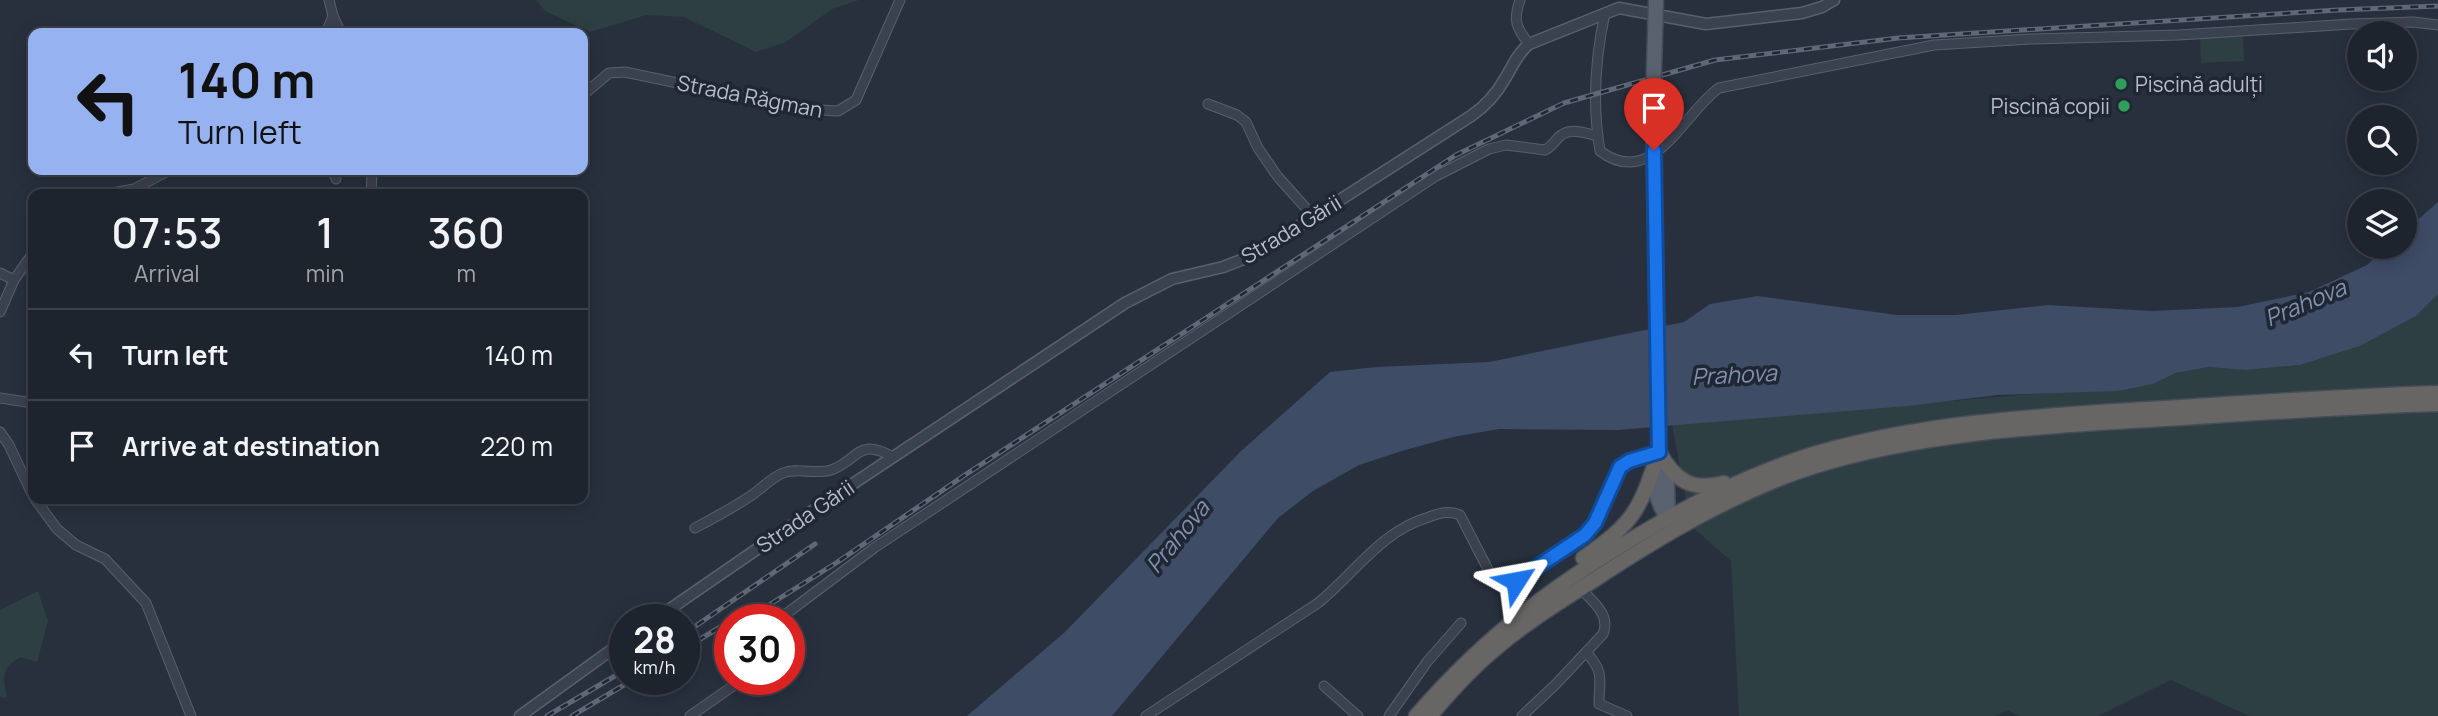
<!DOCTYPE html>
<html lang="en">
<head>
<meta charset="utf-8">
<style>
  body { margin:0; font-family:Manrope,sans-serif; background:#2b303a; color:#f1f3f6; height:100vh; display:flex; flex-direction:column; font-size:26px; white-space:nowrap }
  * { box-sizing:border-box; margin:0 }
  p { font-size:23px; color:#a1a4aa }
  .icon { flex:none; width:38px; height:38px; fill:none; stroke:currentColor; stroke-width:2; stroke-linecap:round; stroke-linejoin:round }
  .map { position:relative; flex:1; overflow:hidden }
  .details { position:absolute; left:28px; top:189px; width:560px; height:315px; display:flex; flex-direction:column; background:#1e242e; border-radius:14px; box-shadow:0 4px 18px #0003,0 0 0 2px #3c414a }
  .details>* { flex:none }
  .hud { position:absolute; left:28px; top:28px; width:560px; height:147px; border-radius:14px; box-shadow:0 4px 18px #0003,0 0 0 2px #3c414a; background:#96b2f0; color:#111; overflow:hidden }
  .tools { position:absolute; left:2347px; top:21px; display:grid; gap:14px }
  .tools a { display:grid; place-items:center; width:70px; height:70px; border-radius:50%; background:#1e242e; box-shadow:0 4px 18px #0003,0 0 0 2px #3c414a; font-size:35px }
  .speed { position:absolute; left:609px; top:604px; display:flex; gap:14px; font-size:35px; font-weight:700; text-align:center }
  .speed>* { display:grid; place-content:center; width:91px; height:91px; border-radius:50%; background:#1e242e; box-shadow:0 4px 18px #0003,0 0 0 2px #3c414a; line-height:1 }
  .speed small { font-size:18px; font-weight:400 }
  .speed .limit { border:10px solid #d22; background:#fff; color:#111 }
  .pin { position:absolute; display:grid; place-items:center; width:60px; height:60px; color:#fff; margin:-72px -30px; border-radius:50% 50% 50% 0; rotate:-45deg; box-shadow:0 0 7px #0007 }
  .pin .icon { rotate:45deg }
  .me { position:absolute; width:77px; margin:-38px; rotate:56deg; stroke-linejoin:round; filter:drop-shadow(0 0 5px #0008) }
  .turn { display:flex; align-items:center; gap:24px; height:147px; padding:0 35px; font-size:32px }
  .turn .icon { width:91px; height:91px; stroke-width:2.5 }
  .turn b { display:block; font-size:49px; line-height:60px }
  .eta { display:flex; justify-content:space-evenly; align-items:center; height:119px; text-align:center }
  .eta b { font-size:42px; font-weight:600; line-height:49px }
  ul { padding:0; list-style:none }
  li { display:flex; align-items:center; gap:21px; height:91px; padding:0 35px; border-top:2px solid #3c414a }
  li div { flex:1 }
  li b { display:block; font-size:26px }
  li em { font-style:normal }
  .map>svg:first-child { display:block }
</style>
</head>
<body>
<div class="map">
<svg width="2438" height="716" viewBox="0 0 2438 716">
  <rect width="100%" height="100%" fill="#28303e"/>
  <!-- green -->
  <g fill="#2d3f42">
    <path d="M536,0H859L832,9L786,42L756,52L684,17L646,15L590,32L545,11Z"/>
    <path d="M2243,36L2244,61L2201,63L2200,38Z"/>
    <path d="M2438,294V716H2249L2171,680L2098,716H2020L2007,710L1995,716H1739L1731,561L1691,526L1672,424C1833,413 1993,396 2153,384L2176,373L2208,367L2246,370L2300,365L2360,346L2416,316Z"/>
    <path d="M38,591L48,621L37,662L21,657C0,669 3,675 7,698L0,697V610Z"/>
  </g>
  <!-- water -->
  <path fill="#3f4c66" d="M2438,202V294L2416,316L2360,346L2300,365L2246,370L2208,367L2176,373L2153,384L2118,391L1998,395L1907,406L1618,430L1499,429L1453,437L1405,450L1359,465L1313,491L1278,518L1112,716H967L1065,632L1240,452L1330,372L1376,367L1489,362L1684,322L1710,304L1758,296L1897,315H1956L2048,305L2152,311L2238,307L2309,292L2367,265L2387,247H2404L2405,231Z"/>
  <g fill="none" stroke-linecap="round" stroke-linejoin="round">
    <!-- minor casing -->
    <g stroke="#59606c" stroke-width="11">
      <g id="minor">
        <path d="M329,0L333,16L341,33"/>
        <path d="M1520,0C1513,20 1516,28 1529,44"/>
        <path d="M1605,13C1595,59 1592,104 1600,151C1653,191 1684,112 1719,88L1934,45L2031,39L2179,35L2351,24L2413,22L2438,25"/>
        <path d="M326,33L333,16"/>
        <path d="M583,95L609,73L625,72L802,109L838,111L856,100L900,0"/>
        <path d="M1208,104L1237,115L1246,122L1258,148L1278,177L1314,217"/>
        <path d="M333,170L336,179"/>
        <path d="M107,194L134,189L170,170"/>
        <path d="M371,194L372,170"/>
        <path d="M0,273L14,280"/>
        <path d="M0,312L14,280L33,253"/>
        <path d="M0,398L33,403"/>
        <path d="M0,432L9,445L33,496"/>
        <path d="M35,499L57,529L76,545L105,559L146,603L191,716"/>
        <path d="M695,528C714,518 734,507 752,495C762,488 771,478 783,473C798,467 815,475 831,470C859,460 857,437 893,457"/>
        <path d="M778,620L874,548L1436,176L1489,149L1506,145L1545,150C1551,147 1553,143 1558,138C1569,126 1584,133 1598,136"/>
        <path d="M1587,653C1605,674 1599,678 1599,704L1627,716"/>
        <path d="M1324,686L1358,716"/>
        <path d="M690,716L743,679"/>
        <path d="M1146,716L1318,603C1355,573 1381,531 1429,517C1440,513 1449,510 1460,515L1494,581L1500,585H1507L1585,535L1595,523L1620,467L1629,461L1659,452"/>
        <path d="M1389,716L1427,662L1461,623"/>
        <path d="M1522,716L1556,684L1603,634C1611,615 1593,602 1581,589"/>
      </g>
    </g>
    <!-- tertiary casing -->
    <g stroke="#59606c" stroke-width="13">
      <g id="tertiary">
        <path d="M654,620L821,505L1125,303L1172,279L1223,267L1254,255L1471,116C1486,106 1497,93 1506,77C1513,65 1518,53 1529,44L1619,8L1706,24L1802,13L1822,7L1834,0"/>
        <path d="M520,716L625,640"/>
      </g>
    </g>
    <!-- primary casing -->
    <g stroke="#454b58" stroke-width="17">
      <g id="primary">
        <path d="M1662,460L1667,483L1668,518"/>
        <path d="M1658,464C1654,485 1655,501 1668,518"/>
      </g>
    </g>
    <!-- trunk casing -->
    <g stroke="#464d59" stroke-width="17">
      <g id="trunk">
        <path d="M1659,452C1675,480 1691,492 1724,483"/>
        <path d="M1583,558C1635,522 1639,511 1659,452"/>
        <path d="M1416,716C1488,633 1559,581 1654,526C1706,496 1760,470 1817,453C1925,422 2037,416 2148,409C2245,403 2341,396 2438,393"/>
        <path d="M1430,716C1450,692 1471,669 1495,649C1525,623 1560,602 1594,580C1661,536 1735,492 1812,467C1920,433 2036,427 2148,420C2245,414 2341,407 2438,404"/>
      </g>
    </g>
    <!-- minor -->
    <use href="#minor" stroke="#3b424f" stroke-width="9"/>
    <!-- tertiary -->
    <use href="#tertiary" stroke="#3b424f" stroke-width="10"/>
    <!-- primary -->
    <use href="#primary" stroke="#5a616e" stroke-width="14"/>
    <!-- trunk -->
    <use href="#trunk" stroke="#676664" stroke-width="14"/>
    <!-- rail casing -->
    <g stroke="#606877" stroke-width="5">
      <g id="rail">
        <path d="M745,620L836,563L968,473L1456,155L1564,103L1715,60L1898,38L2338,10L2438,6"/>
        <path d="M684,634L815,544"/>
        <path d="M684,649L730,621"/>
        <path d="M547,716L625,670"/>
        <path d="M572,716L634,679"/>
      </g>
    </g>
    <!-- rail -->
    <use href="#rail" stroke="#202734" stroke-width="2.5" stroke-dasharray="8" stroke-linecap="butt"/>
    <!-- primary-bridge casing -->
    <g stroke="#454b58" stroke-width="17" stroke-linecap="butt">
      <path id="primary-bridge" d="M1656,0L1653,104L1659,452"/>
    </g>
    <!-- primary-bridge -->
    <use href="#primary-bridge" stroke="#5a616e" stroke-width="14"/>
  </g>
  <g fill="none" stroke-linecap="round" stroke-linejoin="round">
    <!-- route casing -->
    <g stroke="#114b97" stroke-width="18">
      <path id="route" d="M1516,581L1585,535L1595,523L1620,467L1629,461L1659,452L1654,150"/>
    </g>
    <!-- route -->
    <use href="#route" stroke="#1a73e8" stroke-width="12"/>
  </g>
  <!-- markers -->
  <g fill="#2e9e5b" stroke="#202734" stroke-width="2.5">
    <circle cx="2121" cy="84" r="7"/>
    <circle cx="2124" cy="106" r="7"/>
  </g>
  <g text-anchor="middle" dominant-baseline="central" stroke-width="7" stroke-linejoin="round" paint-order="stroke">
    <!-- poi labels -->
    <g font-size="21" fill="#b8bdc9" stroke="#202734" text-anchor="start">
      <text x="2135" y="84">Piscină adulți</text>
      <text x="2110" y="106" text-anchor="end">Piscină copii</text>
    </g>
    <!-- street labels -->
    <g font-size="21" fill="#b8bdc9" stroke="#202734">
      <text transform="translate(750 96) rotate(11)">Strada Răgman</text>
      <text transform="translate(1291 229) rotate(-31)">Strada Gării</text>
      <text transform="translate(805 516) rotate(-34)">Strada Gării</text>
    </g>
    <!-- water labels -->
    <g font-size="23" font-style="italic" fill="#8291ae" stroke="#202734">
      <text transform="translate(2305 302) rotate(-23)">Prahova</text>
      <text transform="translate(1734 374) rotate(-3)">Prahova</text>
      <text transform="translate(1177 536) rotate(-51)">Prahova</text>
    </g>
  </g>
</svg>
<div class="tools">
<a><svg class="icon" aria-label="sound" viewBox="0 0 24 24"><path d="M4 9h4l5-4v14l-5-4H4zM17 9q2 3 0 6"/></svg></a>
<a><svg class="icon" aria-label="search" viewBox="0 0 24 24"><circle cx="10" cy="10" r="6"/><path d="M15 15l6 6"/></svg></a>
<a><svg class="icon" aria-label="layers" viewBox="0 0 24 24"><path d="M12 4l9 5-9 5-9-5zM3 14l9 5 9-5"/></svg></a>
</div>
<div class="speed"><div>28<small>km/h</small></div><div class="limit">30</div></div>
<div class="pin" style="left:1654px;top:150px;background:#d93025"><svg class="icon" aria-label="arrive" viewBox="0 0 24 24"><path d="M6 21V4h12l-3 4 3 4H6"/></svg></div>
<svg class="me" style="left:1516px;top:581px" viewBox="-20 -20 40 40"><path d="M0-17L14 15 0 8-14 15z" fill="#1a73e8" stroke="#fff" stroke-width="4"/></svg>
<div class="hud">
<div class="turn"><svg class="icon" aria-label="left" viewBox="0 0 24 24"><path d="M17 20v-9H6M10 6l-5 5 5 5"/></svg><div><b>140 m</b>Turn left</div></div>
</div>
<section class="details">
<div class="eta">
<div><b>07:53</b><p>Arrival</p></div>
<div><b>1</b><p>min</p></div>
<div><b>360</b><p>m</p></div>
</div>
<ul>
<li><svg class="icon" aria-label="left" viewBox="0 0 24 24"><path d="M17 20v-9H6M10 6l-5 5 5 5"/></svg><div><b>Turn left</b></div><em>140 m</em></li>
<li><svg class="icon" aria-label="arrive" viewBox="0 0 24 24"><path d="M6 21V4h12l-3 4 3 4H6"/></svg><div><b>Arrive at destination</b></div><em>220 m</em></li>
</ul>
</section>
</div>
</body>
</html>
